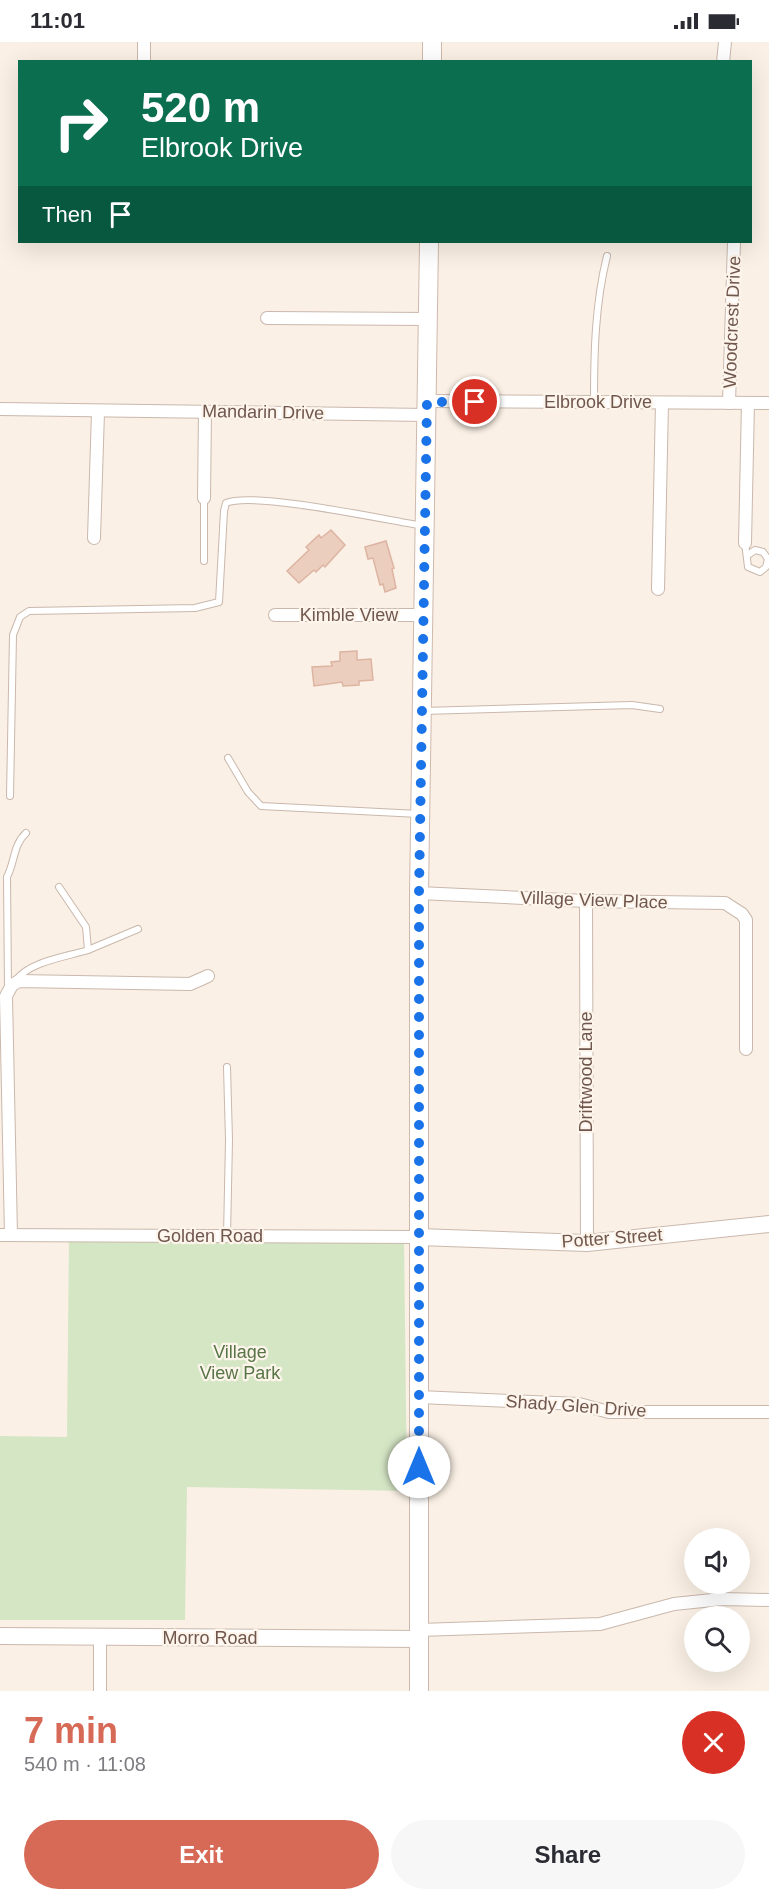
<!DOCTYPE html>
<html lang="en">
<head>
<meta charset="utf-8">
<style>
  body { margin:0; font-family:Arial,sans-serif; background:#f7f7f7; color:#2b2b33; height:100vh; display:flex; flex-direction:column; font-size:22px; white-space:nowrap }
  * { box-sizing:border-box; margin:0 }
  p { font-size:20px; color:#7c7c81 }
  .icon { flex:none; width:33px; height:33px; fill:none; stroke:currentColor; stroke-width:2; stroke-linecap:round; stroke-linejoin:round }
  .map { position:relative; height:1649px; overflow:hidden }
  .sheet { display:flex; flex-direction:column; background:#fff; flex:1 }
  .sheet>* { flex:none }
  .hud { position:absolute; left:18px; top:18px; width:734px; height:183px; border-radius:0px; box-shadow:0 6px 24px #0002; background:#0b6e4f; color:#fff; overflow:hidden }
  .tools { position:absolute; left:684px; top:1486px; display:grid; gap:12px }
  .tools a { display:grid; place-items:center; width:66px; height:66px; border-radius:50%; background:#fff; box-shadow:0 6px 24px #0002; font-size:30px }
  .pin { position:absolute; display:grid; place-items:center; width:51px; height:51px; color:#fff; margin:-26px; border:3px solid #fff; border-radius:50%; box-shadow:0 2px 6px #0007 }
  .me { position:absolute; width:66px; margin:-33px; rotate:0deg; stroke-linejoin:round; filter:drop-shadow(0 0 4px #0008) }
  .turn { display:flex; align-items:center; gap:21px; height:126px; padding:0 24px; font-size:27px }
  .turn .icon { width:78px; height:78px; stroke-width:2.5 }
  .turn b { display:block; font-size:42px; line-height:51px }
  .then { display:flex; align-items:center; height:57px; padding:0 24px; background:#0003; gap:12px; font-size:22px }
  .round { display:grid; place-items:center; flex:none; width:63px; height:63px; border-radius:32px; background:#f7f7f7 }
  .head { display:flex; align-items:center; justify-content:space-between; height:102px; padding:0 24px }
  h1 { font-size:36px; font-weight:700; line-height:45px; color:#d76a56 }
  .action { display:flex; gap:12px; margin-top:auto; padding:12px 24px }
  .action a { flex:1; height:69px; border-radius:36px; background:#d76a56; color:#fff; font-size:24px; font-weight:700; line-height:69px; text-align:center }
  .action a+a { background:#f7f7f7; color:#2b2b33 }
  .status { display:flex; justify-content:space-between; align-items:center; height:42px; padding:0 30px; background:#fff; direction:ltr }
  .status svg { height:16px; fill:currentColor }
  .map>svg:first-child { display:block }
</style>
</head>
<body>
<div class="status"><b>11:01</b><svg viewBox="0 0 49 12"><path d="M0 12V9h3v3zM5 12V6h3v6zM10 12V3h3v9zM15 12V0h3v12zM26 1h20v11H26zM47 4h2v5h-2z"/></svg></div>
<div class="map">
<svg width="769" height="1649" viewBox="0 0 769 1649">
  <rect width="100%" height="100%" fill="#faf0e5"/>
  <!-- green -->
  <path fill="#d5e6c5" d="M69,1193L404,1197L407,1449L187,1445L185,1578H0V1394L67,1395Z"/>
  <!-- building -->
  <g fill="#eccebf" stroke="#ddb4a2" stroke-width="1.5">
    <path d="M331,488L345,503L325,525L323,523L316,530L314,528L299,541L287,529L309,508L306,505L319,493L321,496Z"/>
    <path d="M386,499L394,526L392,527L396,546L385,550L383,542L380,543L373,516L368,517L365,505Z"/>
    <path d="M357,609V618L371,617L373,638L359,639V643L343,644L342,640L314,644L312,625L332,624L331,620L340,619V610Z"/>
  </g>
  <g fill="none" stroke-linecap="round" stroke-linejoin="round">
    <!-- service casing -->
    <g stroke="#cab8ac" stroke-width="8">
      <g id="service">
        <path d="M594,359C594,311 595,262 607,214"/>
        <path d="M745,501L748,525L760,530L766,525L768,517L763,510L755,508L748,513"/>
        <path d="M204,519V456"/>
        <path d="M423,669L632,663L660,667"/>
        <path d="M228,716L248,750L261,764L419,772"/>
        <path d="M10,754L13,593L20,575L29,569L195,566L219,560L224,469L226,461C254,449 386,478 424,484"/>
        <path d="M88,908L138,887"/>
        <path d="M16,938C31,919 66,915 88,908L86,885L59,845"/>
        <path d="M8,947L7,835C15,820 13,803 26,791"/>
        <path d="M227,1194L229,1098L227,1025"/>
      </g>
    </g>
    <!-- minor casing -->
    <g stroke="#cab8ac" stroke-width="14">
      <g id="minor">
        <path d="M144,20V0"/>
        <path d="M723,20L725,0"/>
        <path d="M267,276L429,277"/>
        <path d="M427,359L769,361"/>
        <path d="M729,361L734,200"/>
        <path d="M0,367L427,373"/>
        <path d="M204,456L205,369"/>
        <path d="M94,496L98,370"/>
        <path d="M745,501L748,361"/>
        <path d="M658,547L662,361"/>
        <path d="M275,573H422"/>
        <path d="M419,851L586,859L725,861L742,872L746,878V1007"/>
        <path d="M586,859L587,1201"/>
        <path d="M0,1193L419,1195"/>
        <path d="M11,1193L6,954L12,943L19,939L190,942L208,934"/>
        <path d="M419,1355L579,1362L609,1370H769"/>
        <path d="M419,1588L600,1582L674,1562L722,1557L769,1558"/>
        <path d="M100,1649V1596"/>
      </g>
    </g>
    <!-- tertiary casing -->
    <g stroke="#cab8ac" stroke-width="18">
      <g id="tertiary">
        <path d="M419,1195L587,1201L769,1182"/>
        <path d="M0,1594L419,1597"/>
      </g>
    </g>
    <!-- secondary casing -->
    <g stroke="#cfb9ad" stroke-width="20">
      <g id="secondary">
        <path d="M432,20V0"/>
        <path d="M419,1649V851L429,200"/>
      </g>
    </g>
    <!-- service -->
    <use href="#service" stroke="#fff" stroke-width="6"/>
    <!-- minor -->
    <use href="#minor" stroke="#fff" stroke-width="12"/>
    <!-- tertiary -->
    <use href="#tertiary" stroke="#fff" stroke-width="16"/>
    <!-- secondary -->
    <use href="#secondary" stroke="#fff" stroke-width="18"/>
  </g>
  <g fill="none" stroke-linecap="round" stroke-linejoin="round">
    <!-- route -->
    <path stroke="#1a73e8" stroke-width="10" stroke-dasharray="0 18" d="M419,1425V851L427,360H475"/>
  </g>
  <g text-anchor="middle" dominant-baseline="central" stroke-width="4.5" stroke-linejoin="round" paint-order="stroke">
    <!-- street labels -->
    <g font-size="18" fill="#70574d" stroke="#fdf5eb">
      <text transform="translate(732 280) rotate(-88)">Woodcrest Drive</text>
      <text x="598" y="360">Elbrook Drive</text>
      <text transform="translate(263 370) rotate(1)">Mandarin Drive</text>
      <text x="349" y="573">Kimble View</text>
      <text transform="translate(594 858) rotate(2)">Village View Place</text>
      <text transform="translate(586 1030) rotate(-90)">Driftwood Lane</text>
      <text x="210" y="1194">Golden Road</text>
      <text transform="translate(612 1196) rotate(-4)">Potter Street</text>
      <text transform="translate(576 1364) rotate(4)">Shady Glen Drive</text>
      <text x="210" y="1596">Morro Road</text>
    </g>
    <!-- park labels -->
    <g font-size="18" fill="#577546" stroke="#fdf5eb">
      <text x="240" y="1310">Village<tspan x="240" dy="21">View Park</tspan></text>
    </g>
  </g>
</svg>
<div class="tools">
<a><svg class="icon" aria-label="sound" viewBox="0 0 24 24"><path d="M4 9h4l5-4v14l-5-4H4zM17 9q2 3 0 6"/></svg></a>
<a><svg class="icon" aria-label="search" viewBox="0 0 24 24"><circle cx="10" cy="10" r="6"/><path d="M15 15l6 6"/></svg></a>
</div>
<div class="pin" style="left:475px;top:360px;background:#d93025"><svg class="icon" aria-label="arrive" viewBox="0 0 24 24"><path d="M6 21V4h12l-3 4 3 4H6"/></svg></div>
<svg class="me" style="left:419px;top:1425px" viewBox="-20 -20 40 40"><circle r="19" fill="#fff"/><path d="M0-13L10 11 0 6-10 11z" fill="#1a73e8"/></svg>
<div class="hud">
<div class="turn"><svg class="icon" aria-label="right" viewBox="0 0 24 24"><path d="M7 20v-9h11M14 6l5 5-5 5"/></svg><div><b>520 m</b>Elbrook Drive</div></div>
<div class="then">Then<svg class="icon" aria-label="arrive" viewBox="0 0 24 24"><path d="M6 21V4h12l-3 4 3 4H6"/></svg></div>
</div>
</div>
<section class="sheet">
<div class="head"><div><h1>7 min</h1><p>540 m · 11:08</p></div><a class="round" style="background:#d93025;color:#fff"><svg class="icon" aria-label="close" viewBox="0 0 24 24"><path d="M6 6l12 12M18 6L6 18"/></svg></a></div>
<div class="action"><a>Exit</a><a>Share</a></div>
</section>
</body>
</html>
